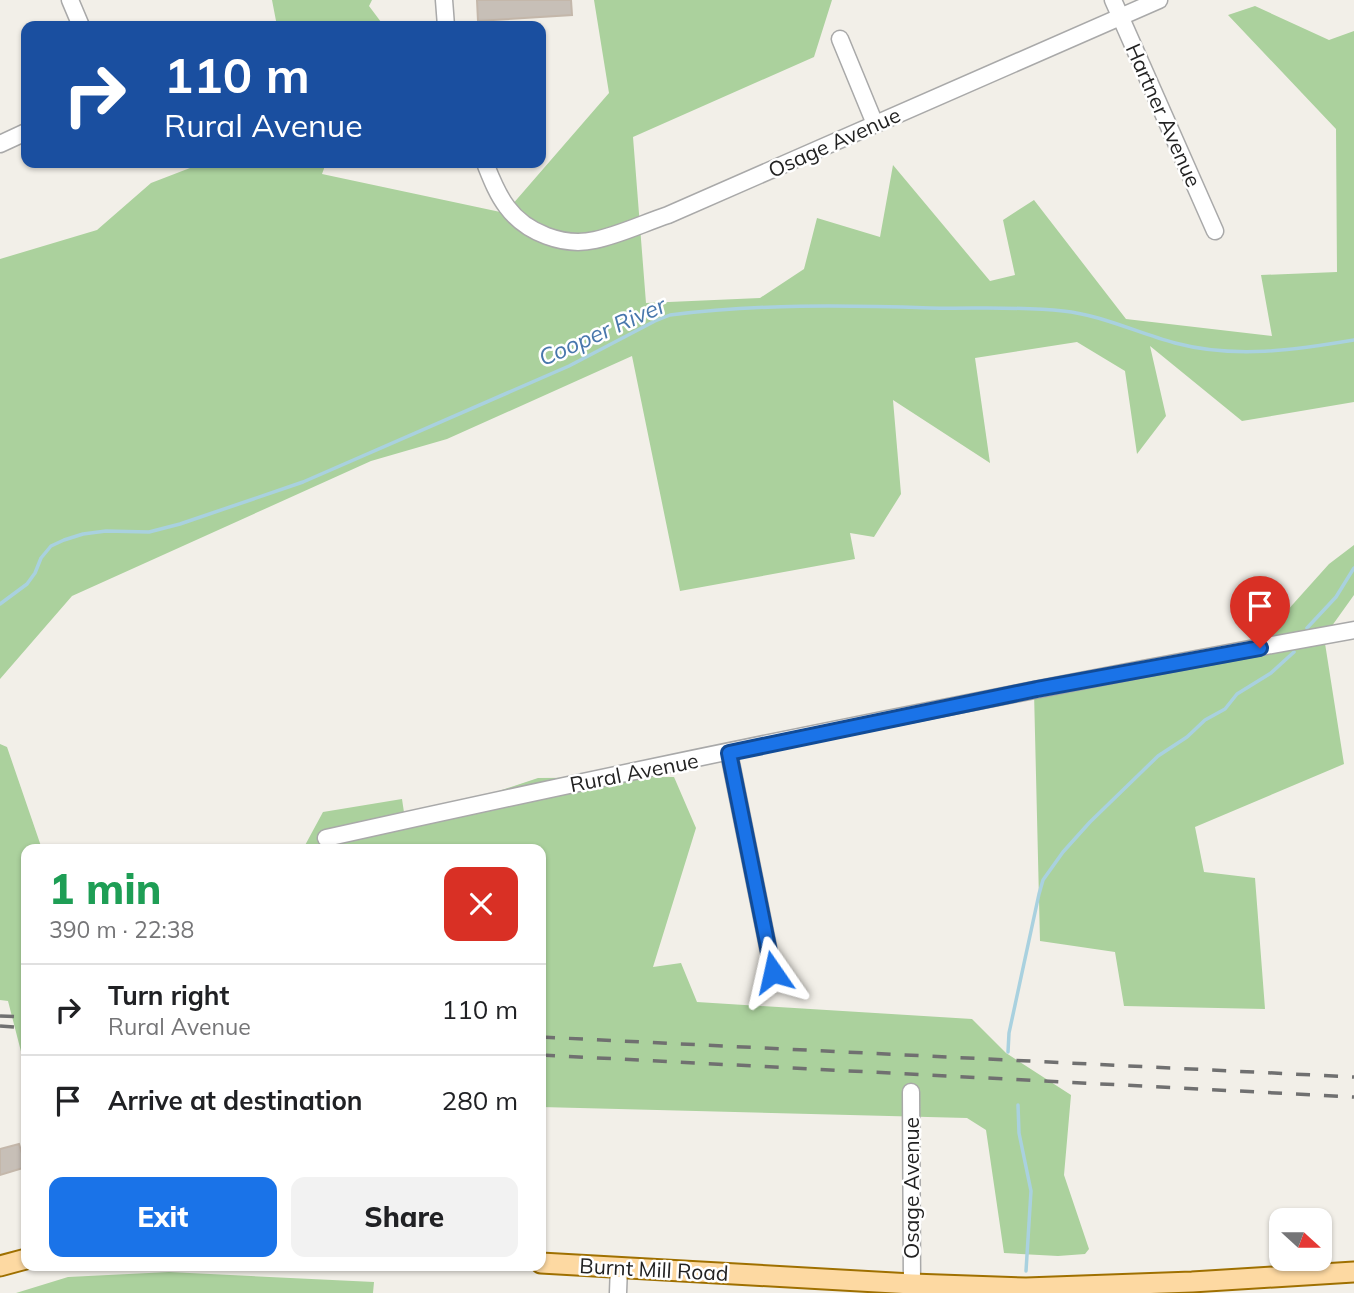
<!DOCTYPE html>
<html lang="en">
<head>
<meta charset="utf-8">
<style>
  body { margin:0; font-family:Mulish,sans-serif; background:#f2f2f2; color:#202124; height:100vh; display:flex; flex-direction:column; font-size:26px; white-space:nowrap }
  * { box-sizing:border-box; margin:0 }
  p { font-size:23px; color:#757577 }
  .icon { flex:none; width:38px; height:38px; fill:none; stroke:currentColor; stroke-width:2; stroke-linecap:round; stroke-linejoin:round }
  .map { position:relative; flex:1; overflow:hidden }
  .panel { position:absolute; left:21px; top:844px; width:525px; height:427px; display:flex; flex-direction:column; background:#fff; border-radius:14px; box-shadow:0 2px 5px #0004 }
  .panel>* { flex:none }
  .top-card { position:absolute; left:21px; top:21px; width:525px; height:147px; border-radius:14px; box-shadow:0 2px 5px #0004; background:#1a4fa0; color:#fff; overflow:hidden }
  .needle { width:46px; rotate:111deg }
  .controls { position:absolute; left:1269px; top:1208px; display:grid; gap:14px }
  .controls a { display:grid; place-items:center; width:63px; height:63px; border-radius:14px; background:#fff; box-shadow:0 2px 5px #0004; font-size:35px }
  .pin { position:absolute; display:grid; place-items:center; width:60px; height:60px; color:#fff; margin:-72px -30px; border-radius:50% 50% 50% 0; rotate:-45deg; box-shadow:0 0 7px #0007 }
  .pin .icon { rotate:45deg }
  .me { position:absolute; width:77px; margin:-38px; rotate:349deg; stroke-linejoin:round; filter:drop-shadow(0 0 5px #0008) }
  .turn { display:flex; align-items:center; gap:24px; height:147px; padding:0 28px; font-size:32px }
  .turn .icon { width:91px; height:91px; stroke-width:2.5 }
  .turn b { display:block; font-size:49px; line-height:60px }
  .round { display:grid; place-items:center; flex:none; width:74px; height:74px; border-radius:14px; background:#f2f2f2 }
  .overview { display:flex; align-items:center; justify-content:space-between; height:119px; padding:0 28px }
  h1 { font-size:42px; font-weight:800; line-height:52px; color:#1e9e55 }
  .action { display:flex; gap:14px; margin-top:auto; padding:14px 28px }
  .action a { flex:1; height:80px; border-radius:14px; background:#1a73e8; color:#fff; font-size:28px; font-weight:800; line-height:80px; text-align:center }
  .action a+a { background:#f2f2f2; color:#202124 }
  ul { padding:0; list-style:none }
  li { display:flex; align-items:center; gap:21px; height:91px; padding:0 28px; border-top:2px solid #e0e0e0 }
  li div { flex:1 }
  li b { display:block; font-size:26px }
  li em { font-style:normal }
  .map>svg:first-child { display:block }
</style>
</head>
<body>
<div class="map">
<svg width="1354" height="1293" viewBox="0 0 1354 1293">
  <rect width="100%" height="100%" fill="#f2efe8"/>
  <!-- forest -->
  <g fill="#abd19d">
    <path d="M272,0H372L369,6L384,26H277Z"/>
    <path d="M594,0H832L814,57L633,137L646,303L760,298L804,269L817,218L880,237L893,165L990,281L1015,275L1003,220L1034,200L1126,319L1272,336L1261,275L1337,272L1336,129L1228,15L1255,6L1329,40L1354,31V402L1242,421L1150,346L1166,416L1137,454L1125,371L1077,342L975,358L990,463L893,400L901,494L874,537L850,533L855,559L680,591L632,356L447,439L371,461L72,596L0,679V259L97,230L151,183L203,163H326L322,174L505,213L609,93Z"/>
    <path d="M1354,545V595L1324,637L1344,764L1195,827L1204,872L1255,878L1265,1009L1124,1006L1115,952L1040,941L1034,692L1251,651L1329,564Z"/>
    <path d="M0,744L7,747L42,849H26V1071L8,1001L0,1000Z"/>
    <path d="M674,777L696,828L653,967L681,963L697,1002L972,1019L1006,1053L1071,1095L1064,1175L1089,1249L1085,1254L1058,1256L1004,1253L986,1130L967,1118L541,1107V849H303L323,812L402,799L405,819L457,805L538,778Z"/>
    <path d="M169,1272L374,1282L373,1293H16L68,1277Z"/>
  </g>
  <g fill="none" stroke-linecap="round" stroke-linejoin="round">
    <!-- stream -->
    <g stroke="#a9d1df" stroke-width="3.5">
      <path d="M0,604L27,584L35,573L41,558L51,546L64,540L83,534L106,531L149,532L180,524L303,482L569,366L655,321L670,315C758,304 843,305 930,308C974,309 1019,306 1063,311C1102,315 1137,333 1175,343C1235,359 1295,350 1354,340"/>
      <path d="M1307,628L1336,597L1354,568"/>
      <path d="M1008,1052L1009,1033L1039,894L1043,880L1063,852L1090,822L1158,756L1187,737L1205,720L1225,709L1237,694L1271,673L1294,652"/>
      <path d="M1018,1105L1019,1133L1031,1191L1026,1271"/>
    </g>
  </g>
  <!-- building -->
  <g fill="#c7bfb7" stroke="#c4b7aa" stroke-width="2">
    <path d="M477,0H571L572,15L478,21Z"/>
    <path d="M19,1144L26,1167L0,1175V1149Z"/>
  </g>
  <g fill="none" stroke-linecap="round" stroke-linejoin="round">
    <!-- minor casing -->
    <g stroke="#a9a9a9" stroke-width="19">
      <g id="minor">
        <path d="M70,0L81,26"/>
        <path d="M444,0L446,26"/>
        <path d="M1113,0L1215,231"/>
        <path d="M840,39L875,124"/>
        <path d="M0,144L26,132"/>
        <path d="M485,163C491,178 497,194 507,207C526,233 564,247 595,240C619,235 644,223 668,215L1159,0"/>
        <path d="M729,753L773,972"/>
        <path d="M326,838C667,762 1010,692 1354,630"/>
        <path d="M911,1092L912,1284"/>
        <path d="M618,1293L619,1266"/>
      </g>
    </g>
    <!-- major casing -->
    <g stroke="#9f7000" stroke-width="23">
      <g id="major">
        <path d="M541,1263L912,1284L1026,1288L1192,1282L1354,1272"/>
        <path d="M0,1266L26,1259"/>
      </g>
    </g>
    <!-- minor -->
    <use href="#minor" stroke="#fff" stroke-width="16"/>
    <!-- major -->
    <use href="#major" stroke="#fdd9a2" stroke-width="19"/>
    <!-- rail -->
    <g stroke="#707070" stroke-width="3.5" stroke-dasharray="14 14" stroke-linecap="butt">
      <path d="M0,1016L26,1017"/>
      <path d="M0,1026L26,1028"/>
      <path d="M541,1037L1354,1077"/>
      <path d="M541,1055L1354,1097"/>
    </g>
  </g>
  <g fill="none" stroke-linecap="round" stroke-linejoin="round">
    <!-- route casing -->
    <g stroke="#114b97" stroke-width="18">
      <path id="route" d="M773,972L729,753L1037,689L1260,648"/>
    </g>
    <!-- route -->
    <use href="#route" stroke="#1a73e8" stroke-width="12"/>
  </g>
  <g text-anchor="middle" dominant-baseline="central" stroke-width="5" stroke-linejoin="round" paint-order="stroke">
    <!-- street labels -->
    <g font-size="21" fill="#222" stroke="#fff">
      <text transform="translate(1164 115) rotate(66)">Hartner Avenue</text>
      <text transform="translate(834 142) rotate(-24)">Osage Avenue</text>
      <text transform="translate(634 772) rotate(-11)">Rural Avenue</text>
      <text transform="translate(911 1188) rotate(-90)">Osage Avenue</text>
      <text transform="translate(654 1269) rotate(3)">Burnt Mill Road</text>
    </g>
    <!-- water labels -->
    <g font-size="23" font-style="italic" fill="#4877ac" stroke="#fff">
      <text transform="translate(602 331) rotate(-24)">Cooper River</text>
    </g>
  </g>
</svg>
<div class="controls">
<a><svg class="needle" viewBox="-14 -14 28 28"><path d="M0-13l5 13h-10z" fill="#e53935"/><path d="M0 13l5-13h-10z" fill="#757577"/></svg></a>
</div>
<div class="pin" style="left:1260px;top:648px;background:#d93025"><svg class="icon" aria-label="arrive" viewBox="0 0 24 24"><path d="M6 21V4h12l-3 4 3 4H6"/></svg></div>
<svg class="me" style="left:773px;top:972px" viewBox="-20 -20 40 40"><path d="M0-17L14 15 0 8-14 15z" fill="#1a73e8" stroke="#fff" stroke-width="4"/></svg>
<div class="top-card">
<div class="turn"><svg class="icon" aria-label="right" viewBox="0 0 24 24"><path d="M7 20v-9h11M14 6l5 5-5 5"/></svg><div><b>110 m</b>Rural Avenue</div></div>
</div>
<section class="panel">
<div class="overview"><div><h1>1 min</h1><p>390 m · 22:38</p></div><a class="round" style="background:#d93025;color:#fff"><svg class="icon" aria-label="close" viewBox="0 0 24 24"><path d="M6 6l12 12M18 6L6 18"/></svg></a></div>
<ul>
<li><svg class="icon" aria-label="right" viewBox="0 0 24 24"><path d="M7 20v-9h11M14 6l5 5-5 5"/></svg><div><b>Turn right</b><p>Rural Avenue</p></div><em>110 m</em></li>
<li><svg class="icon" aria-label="arrive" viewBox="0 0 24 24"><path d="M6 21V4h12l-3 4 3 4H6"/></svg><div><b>Arrive at destination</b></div><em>280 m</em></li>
</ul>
<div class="action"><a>Exit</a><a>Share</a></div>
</section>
</div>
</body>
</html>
